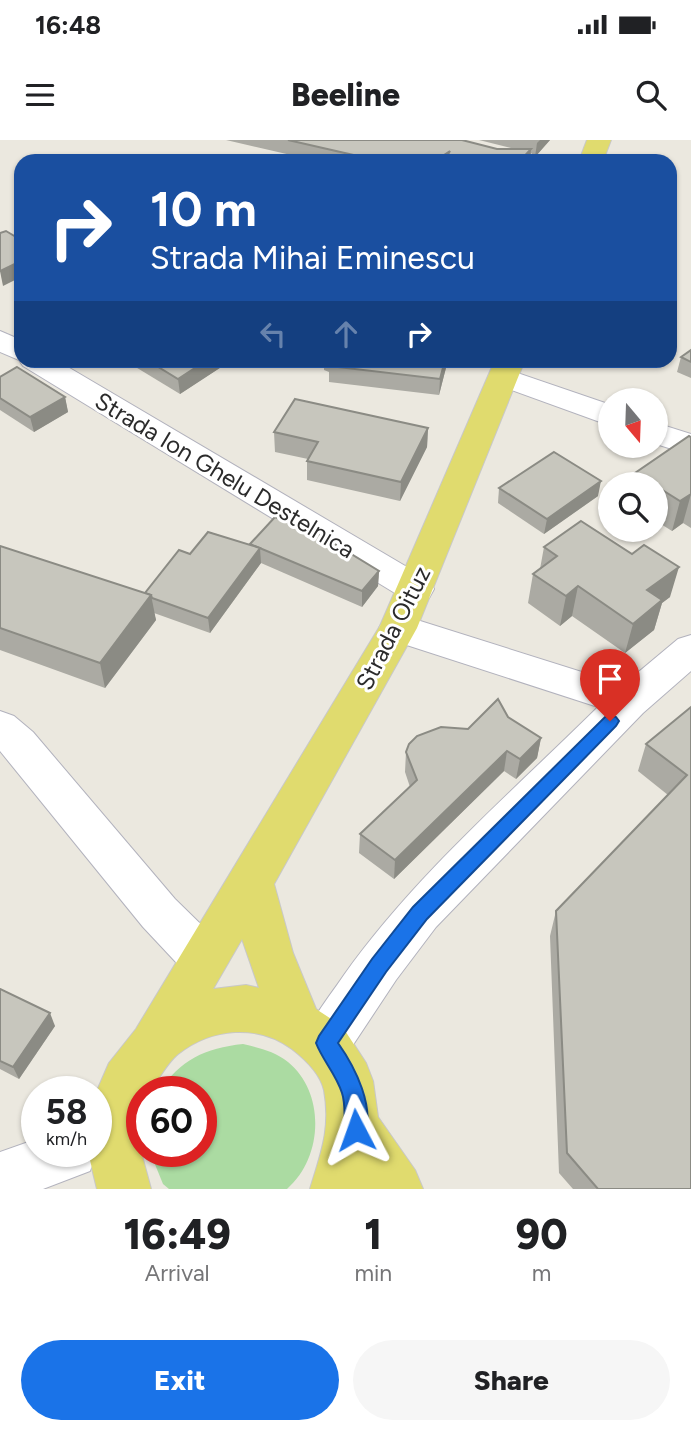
<!DOCTYPE html>
<html lang="en">
<head>
<meta charset="utf-8">
<style>
  body { margin:0; font-family:Figtree,sans-serif; background:#f6f6f6; color:#202124; height:100vh; display:flex; flex-direction:column; font-size:26px; white-space:nowrap }
  * { box-sizing:border-box; margin:0 }
  p { font-size:23px; color:#757577 }
  .icon { flex:none; width:38px; height:38px; fill:none; stroke:currentColor; stroke-width:2; stroke-linecap:round; stroke-linejoin:round }
  .map { position:relative; height:1049px; overflow:hidden }
  .sheet { display:flex; flex-direction:column; background:#fff; flex:1 }
  .sheet>* { flex:none }
  .hud { position:absolute; left:14px; top:14px; width:663px; height:214px; border-radius:21px; box-shadow:0 2px 5px #0004; background:#1a4fa0; color:#fff; overflow:hidden }
  .needle { width:46px; rotate:161deg }
  .buttons { position:absolute; left:598px; top:248px; display:grid; gap:14px }
  .buttons a { display:grid; place-items:center; width:70px; height:70px; border-radius:50%; background:#fff; box-shadow:0 2px 5px #0004; font-size:35px }
  .speed { position:absolute; left:21px; top:936px; display:flex; gap:14px; font-size:35px; font-weight:700; text-align:center }
  .speed>* { display:grid; place-content:center; width:91px; height:91px; border-radius:50%; background:#fff; box-shadow:0 2px 5px #0004; line-height:1 }
  .speed small { font-size:18px; font-weight:400 }
  .speed .limit { border:10px solid #d22; background:#fff; color:#111 }
  .pin { position:absolute; display:grid; place-items:center; width:60px; height:60px; color:#fff; margin:-72px -30px; border-radius:50% 50% 50% 0; rotate:-45deg; box-shadow:0 0 7px #0007 }
  .pin .icon { rotate:45deg }
  .me { position:absolute; width:77px; margin:-38px; rotate:356deg; stroke-linejoin:round; filter:drop-shadow(0 0 5px #0008) }
  .turn { display:flex; align-items:center; gap:24px; height:147px; padding:0 21px; font-size:32px }
  .turn .icon { width:91px; height:91px; stroke-width:2.5 }
  .turn b { display:block; font-size:49px; line-height:60px }
  .lanes { display:flex; align-items:center; height:66px; padding:0 21px; background:#0003; justify-content:center; gap:35px; direction:ltr }
  .lanes .off { opacity:.35 }
  .eta { display:flex; justify-content:space-evenly; align-items:center; height:119px; text-align:center }
  .eta b { font-size:42px; font-weight:800; line-height:49px }
  .button { display:flex; gap:14px; margin-top:auto; padding:14px 21px }
  .button a { flex:1; height:80px; border-radius:42px; background:#1a73e8; color:#fff; font-size:28px; font-weight:800; line-height:80px; text-align:center }
  .button a+a { background:#f6f6f6; color:#202124 }
  .status { display:flex; justify-content:space-between; align-items:center; height:49px; padding:0 35px; background:#fff; direction:ltr }
  .status svg { height:19px; fill:currentColor }
  header { display:flex; justify-content:space-between; align-items:center; height:91px; padding:0 21px; background:#fff; font-size:32px; font-weight:800 }
  .map>svg:first-child { display:block }
</style>
</head>
<body>
<div class="status"><b>16:48</b><svg viewBox="0 0 49 12"><path d="M0 12V9h3v3zM5 12V6h3v6zM10 12V3h3v9zM15 12V0h3v12zM26 1h20v11H26zM47 4h2v5h-2z"/></svg></div>
<header><svg class="icon" aria-label="menu" viewBox="0 0 24 24"><path d="M4 6h16M4 12h16M4 18h16"/></svg>Beeline<svg class="icon" aria-label="search" viewBox="0 0 24 24"><circle cx="10" cy="10" r="6"/><path d="M15 15l6 6"/></svg></header>
<div class="map">
<svg width="691" height="1049" viewBox="0 0 691 1049">
  <rect width="100%" height="100%" fill="#ebe8df"/>
  <!-- green -->
  <path fill="#abdba2" d="M243,904C259,908 274,911 288,922C326,953 323,1018 287,1049H169L163,1044L150,1012H201V952H159C180,920 205,908 243,904Z"/>
  <g fill="none" stroke-linecap="round" stroke-linejoin="round">
    <!-- minor casing -->
    <g stroke="#b2b2bd" stroke-width="2">
      <g id="minor">
        <path d="M0,191L21,200V220H56L429,440L434,449L429,458L416,462L403,458L23,226L19,220L0,212Z"/>
        <path d="M503,228L611,265V286L492,243L488,237L492,231Z"/>
        <path d="M656,283L691,294V315L656,304Z"/>
        <path d="M398,474L623,545L678,499L691,495V531L643,573L436,787L396,840L343,920L326,927L309,920L301,903C312,878 329,857 344,835C415,735 511,653 598,567L385,498L379,488L385,478Z"/>
        <path d="M0,571L14,576L33,592L175,759L221,804L227,819L221,834L204,841L187,834L143,787L0,611Z"/>
        <path d="M37,999V1012L96,1010L97,1012L90,1031L43,1049H0V1012Z"/>
      </g>
    </g>
    <!-- major casing -->
    <g stroke="#c8c8c8" stroke-width="2">
      <g id="major">
        <path d="M587,0H611L603,21H579Z"/>
        <path d="M495,220H525L417,488L274,744L293,813L316,869L342,886L366,923L373,941L378,977L415,1030L423,1049H310C321,1013 331,988 324,950C320,933 305,919 292,909C258,884 212,887 178,914C167,923 158,940 150,952H142L140,1008L151,1049H97L88,1012H96V953L109,923L136,889L380,486ZM242,799L259,848L246,845L213,849Z"/>
      </g>
    </g>
    <!-- minor -->
    <use href="#minor" fill="#fff" fill-rule="evenodd"/>
    <!-- major -->
    <use href="#major" fill="#e0db6e" fill-rule="evenodd"/>
  </g>
  <!-- wall -->
  <g fill="#abaaa3">
    <path d="M226,0H462L497,9H515L479,0H550L535,17L531,13L530,21H317Z"/>
    <path d="M691,210V238L677,232L681,217Z"/>
    <path d="M124,220H232L180,254Z"/>
    <path d="M324,220H448L439,255L329,242V232L324,230Z"/>
    <path d="M0,237L65,257L68,272L34,292L0,270Z"/>
    <path d="M428,288L427,307L400,361L307,340V321L308,319L275,312L274,292Z"/>
    <path d="M691,297V388L683,383L672,391L656,381V345H632L635,333Z"/>
    <path d="M499,348L598,356L544,394L498,363Z"/>
    <path d="M250,404L379,431L378,446L362,467L261,423L210,493L154,473L156,480L105,548L0,510V406L145,453L190,414L250,405Z"/>
    <path d="M544,407L670,457L662,463L654,490L625,513L572,476L560,486L528,463L533,434L540,429Z"/>
    <path d="M691,567V1049H573L559,1033L550,796L556,771L668,655L638,631L646,604Z"/>
    <path d="M508,577L541,598L537,618L516,639L504,631L394,739L359,713L360,694L410,647L405,632L406,612L468,589Z"/>
    <path d="M0,849L55,886L19,939L0,929Z"/>
  </g>
  <!-- shaded-wall -->
  <g fill="#8b8b84">
    <path d="M540,0H550L535,17L537,3Z"/>
    <path d="M531,9L530,21H520Z"/>
    <path d="M450,11L449,21H435Z"/>
    <path d="M21,121V137L3,146L0,131Z"/>
    <path d="M207,220H232L180,254L178,239Z"/>
    <path d="M445,220H448L439,255L440,239Z"/>
    <path d="M65,257L68,272L34,292L30,277Z"/>
    <path d="M428,288L427,307L400,361L401,342Z"/>
    <path d="M601,341L598,356L544,394L547,379Z"/>
    <path d="M691,354L683,383L672,391L680,361Z"/>
    <path d="M260,408L261,423L210,493L208,478Z"/>
    <path d="M679,427L670,457L662,463L654,490L625,513L633,484L647,450Z"/>
    <path d="M379,431L378,446L362,467V451Z"/>
    <path d="M578,446L572,476L560,486L566,456Z"/>
    <path d="M151,455L156,480L105,548L100,523Z"/>
    <path d="M541,598L537,618L516,639L520,619Z"/>
    <path d="M507,611L504,631L394,739L395,720Z"/>
    <path d="M50,873L55,886L19,939L13,927Z"/>
  </g>
  <!-- building -->
  <g fill="#c7c6bd" stroke="#8b8b84" stroke-width="2">
    <path d="M288,0H462L497,9H531L520,21H444L450,11L435,21H368L371,19Z"/>
    <path d="M6,91L21,100V121L0,131V93Z"/>
    <path d="M691,210V222L681,217Z"/>
    <path d="M147,220H207L178,239Z"/>
    <path d="M334,220H445L440,239L329,226Z"/>
    <path d="M17,227L65,257L30,277L0,258V237Z"/>
    <path d="M295,259L428,288L401,342L307,321L318,302L274,292Z"/>
    <path d="M689,296L691,297V354L680,361L656,346V345H653L635,333Z"/>
    <path d="M554,312L601,341L547,379L499,348Z"/>
    <path d="M275,377L320,395L379,431L362,451L250,404Z"/>
    <path d="M581,381L632,414L644,405L679,427L647,450L662,460L633,484L578,446L566,456L533,434L557,416L544,407Z"/>
    <path d="M208,392L260,408L208,478L152,458L151,455L145,453L179,410L190,414Z"/>
    <path d="M0,406L151,455L100,523L0,488Z"/>
    <path d="M498,559L508,577L541,598L520,619L507,611L395,720L360,694L417,640L406,612L409,604L417,596L441,587L468,589Z"/>
    <path d="M691,567V1049H598L567,1013L556,771L687,635L646,604Z"/>
    <path d="M0,849L50,873L13,927L0,921Z"/>
  </g>
  <!-- route -->
  <path fill="#1a73e8" stroke="#114b97" stroke-width="2" d="M610,575L616,577L619,581L616,586L427,779L386,832L338,903C355,927 376,968 364,998L356,1001L348,998C342,984 347,968 342,953C336,934 323,921 316,903L319,896L372,819L413,767L605,577Z"/>
  <g text-anchor="middle" dominant-baseline="central" stroke-width="6" stroke-linejoin="round" paint-order="stroke">
    <!-- street labels -->
    <g font-size="24" fill="#2b2b2b" stroke="#fff">
      <text transform="translate(225 335) rotate(31)">Strada Ion Ghelu Destelnica</text>
      <text transform="translate(393 488) rotate(-63)">Strada Oituz</text>
    </g>
  </g>
</svg>
<div class="buttons">
<a><svg class="needle" viewBox="-14 -14 28 28"><path d="M0-13l5 13h-10z" fill="#e53935"/><path d="M0 13l5-13h-10z" fill="#757577"/></svg></a>
<a><svg class="icon" aria-label="search" viewBox="0 0 24 24"><circle cx="10" cy="10" r="6"/><path d="M15 15l6 6"/></svg></a>
</div>
<div class="speed"><div>58<small>km/h</small></div><div class="limit">60</div></div>
<div class="pin" style="left:610px;top:581px;background:#d93025"><svg class="icon" aria-label="arrive" viewBox="0 0 24 24"><path d="M6 21V4h12l-3 4 3 4H6"/></svg></div>
<svg class="me" style="left:356px;top:990px" viewBox="-20 -20 40 40"><path d="M0-17L14 15 0 8-14 15z" fill="#1a73e8" stroke="#fff" stroke-width="4"/></svg>
<div class="hud">
<div class="turn"><svg class="icon" aria-label="right" viewBox="0 0 24 24"><path d="M7 20v-9h11M14 6l5 5-5 5"/></svg><div><b>10 m</b>Strada Mihai Eminescu</div></div>
<div class="lanes"><svg class="icon off" aria-label="left" viewBox="0 0 24 24"><path d="M17 20v-9H6M10 6l-5 5 5 5"/></svg><svg class="icon off" aria-label="ahead" viewBox="0 0 24 24"><path d="M12 20V5M6 11l6-6 6 6"/></svg><svg class="icon" aria-label="right" viewBox="0 0 24 24"><path d="M7 20v-9h11M14 6l5 5-5 5"/></svg></div>
</div>
</div>
<section class="sheet">
<div class="eta">
<div><b>16:49</b><p>Arrival</p></div>
<div><b>1</b><p>min</p></div>
<div><b>90</b><p>m</p></div>
</div>
<div class="button"><a>Exit</a><a>Share</a></div>
</section>
</body>
</html>
